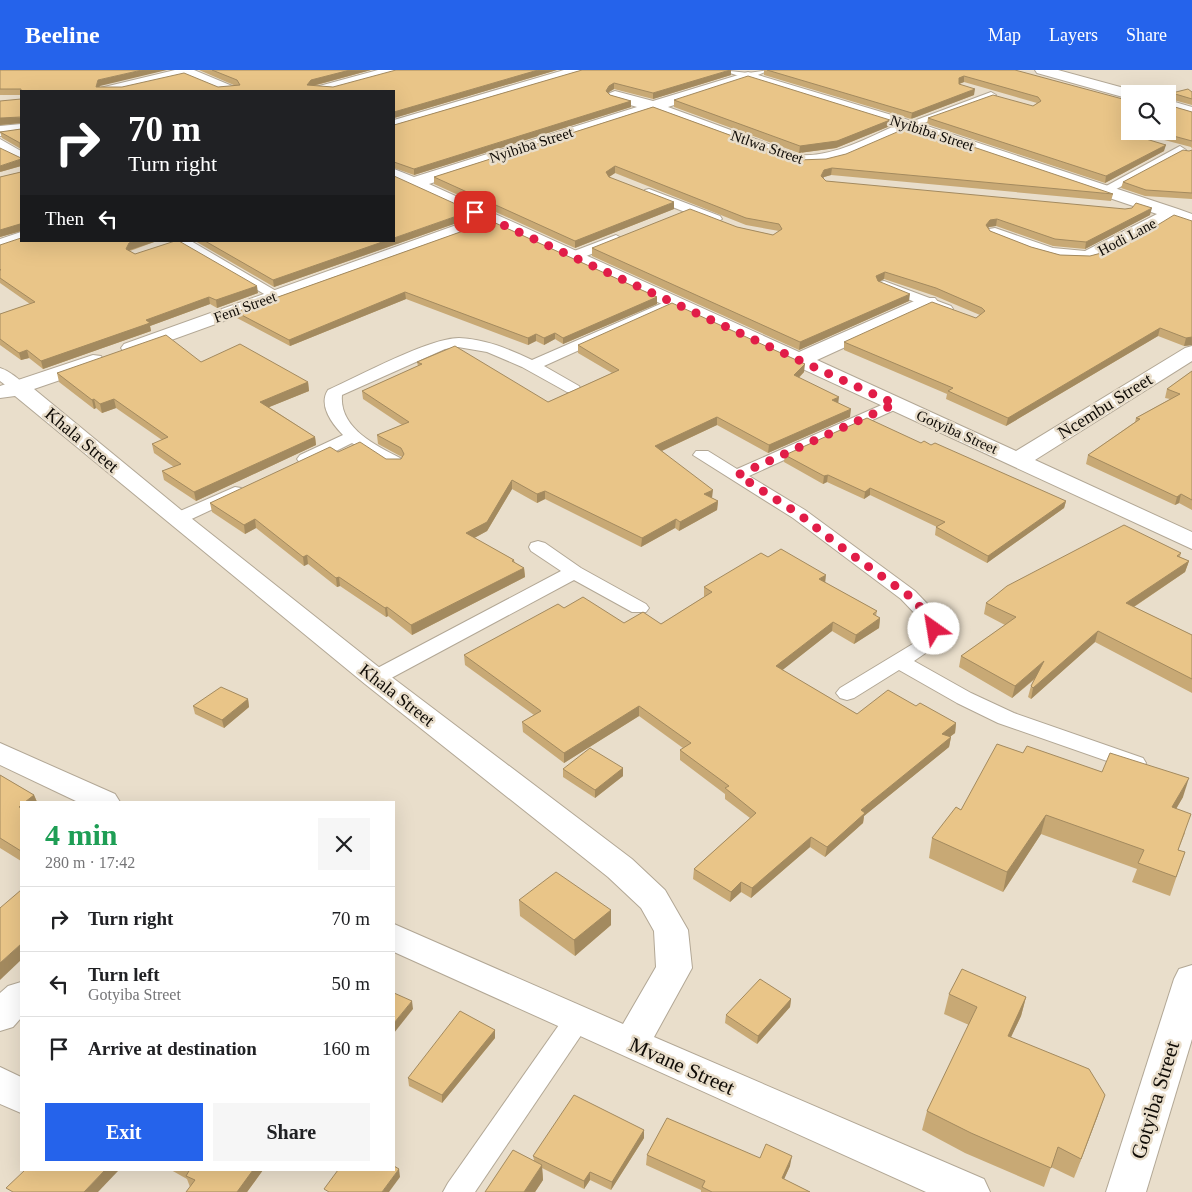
<!DOCTYPE html>
<html lang="en">
<head>
<meta charset="utf-8">
<style>
  body { margin:0; font-family:Georgia,serif; background:#f6f6f6; color:#202124; height:100vh; display:flex; flex-direction:column; font-size:19px; white-space:nowrap }
  * { box-sizing:border-box; margin:0 }
  p { font-size:16px; color:#757577 }
  .icon { flex:none; width:28px; height:28px; fill:none; stroke:currentColor; stroke-width:2; stroke-linecap:round; stroke-linejoin:round }
  .map { position:relative; flex:1; overflow:hidden }
  .sheet { position:absolute; left:20px; top:731px; width:375px; height:370px; display:flex; flex-direction:column; background:#fff; border-radius:0px; box-shadow:0 5px 20px #0002 }
  .sheet>* { flex:none }
  .hud { position:absolute; left:20px; top:20px; width:375px; height:152px; border-radius:0px; box-shadow:0 5px 20px #0002; background:#202124; color:#fff; overflow:hidden }
  .controls { position:absolute; left:1121px; top:15px; display:grid; gap:10px }
  .controls a { display:grid; place-items:center; width:55px; height:55px; border-radius:0px; background:#fff; box-shadow:0 5px 20px #0002; font-size:25px }
  .pin { position:absolute; display:grid; place-items:center; width:42px; height:42px; color:#fff; margin:-21px; border-radius:10px; box-shadow:0 2px 8px #0006 }
  .me { position:absolute; width:55px; margin:-28px; rotate:328deg; stroke-linejoin:round; filter:drop-shadow(0 0 4px #0008) }
  .turn { display:flex; align-items:center; gap:18px; height:105px; padding:0 25px; font-size:22px }
  .turn .icon { width:65px; height:65px; stroke-width:2.5 }
  .turn b { display:block; font-size:35px; line-height:42px }
  .then { display:flex; align-items:center; height:48px; padding:0 25px; background:#0003; gap:10px; font-size:19px }
  .round { display:grid; place-items:center; flex:none; width:52px; height:52px; border-radius:0px; background:#f6f6f6 }
  .headline { display:flex; align-items:center; justify-content:space-between; height:85px; padding:0 25px }
  h1 { font-size:30px; font-weight:600; line-height:38px; color:#1e9e55 }
  .cta { display:flex; gap:10px; margin-top:auto; padding:10px 25px }
  .cta a { flex:1; height:58px; border-radius:0px; background:#2563eb; color:#fff; font-size:20px; font-weight:600; line-height:58px; text-align:center }
  .cta a+a { background:#f6f6f6; color:#202124 }
  ul { padding:0; list-style:none }
  li { display:flex; align-items:center; gap:15px; height:65px; padding:0 25px; border-top:1px solid #e0e0e0 }
  li div { flex:1 }
  li b { display:block; font-size:19px }
  li em { font-style:normal }
  header { display:flex; align-items:center; gap:30px; box-sizing:border-box; height:70px; padding:0 25px; background:#2563eb; color:#fff }
  header strong { font-size:24px }
  nav { display:flex; gap:28px; margin-inline-start:auto; font-size:18px }
  .map>svg:first-child { display:block }
</style>
</head>
<body>
<header>
<strong>Beeline</strong>
<nav><a>Map</a><a>Layers</a><a>Share</a></nav>
</header>
<div class="map">
<svg width="1192" height="1122" viewBox="0 0 1192 1122">
  <rect width="100%" height="100%" fill="#e9decb"/>
  <g fill="none" stroke-linecap="round" stroke-linejoin="round">
    <!-- lane casing -->
    <g stroke="#b2a795" stroke-width="2">
      <g id="lane">
        <path d="M721,0L748,3L770,0L748,9Z"/>
        <path d="M991,22L996,25L995,27L913,57L909,58L903,55Z"/>
        <path d="M1180,76L1186,80L1184,83L1107,124L1103,125L1097,121Z"/>
        <path d="M649,119L720,146L722,149L715,153L710,152L645,126L643,123L645,120Z"/>
        <path d="M616,165L623,169L621,172L579,189H569L567,186L569,183Z"/>
        <path d="M174,171H191L283,225L281,228H271Z"/>
        <path d="M884,211L951,236L953,239L946,243L941,242L879,218L877,215L879,212Z"/>
        <path d="M674,228L681,232L679,235L544,296L579,316L581,319L579,322H567L522,297L487,282L458,277L445,279L342,325C339,358 375,375 400,388L403,392L400,396H388L352,373L312,393H300L297,389L300,385L343,365C332,354 318,335 328,320C359,306 429,268 459,268C485,269 509,279 532,290Z"/>
        <path d="M0,298C9,301 20,309 26,317L24,320H12L0,311Z"/>
        <path d="M895,329L901,331L903,334L901,337L749,406L805,440L915,521L938,545L944,559L930,580L914,591L971,623L1014,643L1143,688L1146,693L1143,698L1135,701L1127,698L998,653L957,633L899,600L854,628L847,630L840,628L836,623L840,618L916,572L924,559L922,551L901,529L793,448L693,385L696,381H708L737,399Z"/>
        <path d="M235,417L241,418L244,422L241,426L183,453H171L168,449L171,445Z"/>
        <path d="M538,471L545,473L581,498L646,534L649,538L646,542H632L574,510L382,613L375,615L368,613L365,608L368,603L561,501L531,481L529,477L531,473Z"/>
        <path d="M577,939L586,942L590,950L586,958L475,1122H443L448,1113L568,942Z"/>
      </g>
    </g>
    <!-- street casing -->
    <g stroke="#b2a795" stroke-width="2">
      <g id="street">
        <path d="M175,0H194L237,18L239,21H220L185,7L123,21H98L100,18Z"/>
        <path d="M378,0H401L399,3L333,21H310L312,18Z"/>
        <path d="M564,0H587L585,3L394,60V50Z"/>
        <path d="M1035,0H1058L1135,21L1137,24H1130V29L1037,3Z"/>
        <path d="M748,2L915,52L1178,139L1192,144V155L1173,150C1151,162 1127,180 1103,188C1064,202 1024,180 989,167L986,163L989,159L995,158L1053,178L1085,181L1157,144L910,61L845,89L825,94L797,95L653,41L429,114L799,282L921,228H935L938,232L935,236L817,290L1016,381L1185,278L1192,276V291L1035,390L1192,462V479L491,155L138,282L131,284L124,282L121,278L124,274L476,148L394,110V99L414,107L637,37L610,29L607,26L610,23L615,21L653,31ZM748,11L895,56C864,69 834,87 799,85L668,37Z"/>
        <path d="M1168,30L1192,37V47L1168,40Z"/>
        <path d="M21,54V64L0,66V56Z"/>
        <path d="M0,69L21,81V93L0,81Z"/>
        <path d="M21,162V171L27,172L0,181V169Z"/>
        <path d="M93,285L101,286L104,291L101,296L34,319L186,444L385,602L632,789L665,820L688,860L692,898L654,967L984,1109L990,1122H926L394,882V854L623,954L656,897L654,861L641,838L608,807L365,614L15,326L0,328V316Z"/>
        <path d="M0,673L115,724L120,732H78L0,695Z"/>
        <path d="M1192,895V969L1146,1122H1106L1174,909L1179,899Z"/>
        <path d="M21,912V948L13,957L0,961V923L8,916Z"/>
        <path d="M0,997L21,1007V1043L0,1034Z"/>
      </g>
    </g>
    <!-- lane -->
    <use href="#lane" fill="#fff" fill-rule="evenodd"/>
    <!-- street -->
    <use href="#street" fill="#fff" fill-rule="evenodd"/>
  </g>
  <!-- wall -->
  <g fill="#c8a975">
    <path d="M0,0L99,17H218L236,16L199,0H371L313,16L333,17L557,0L394,48V21L21,161L0,167V107L21,102V96L0,102L21,88V79L2,68L0,62L21,59V53L0,55L21,29V25H0Z"/>
    <path d="M582,0L731,5L653,29L614,19L609,22L608,23L610,25L631,31V37L414,105L394,98V55Z"/>
    <path d="M764,0H1015L1130,61H1168V35L1192,42V79L1191,77L1149,66L1146,69L1164,81L1105,113L927,54L928,48L1033,36L1037,33L964,12L959,14L974,25L911,49L764,5Z"/>
    <path d="M1192,22V35L1170,29L1172,23Z"/>
    <path d="M674,30L890,50V56L836,78L799,83L674,37Z"/>
    <path d="M653,37L798,90L1113,124L1111,131L831,105L824,107L823,108L826,111L1150,145L1085,179L1053,176L996,156L989,157L988,158L990,161L1031,177L1060,185L1090,186L1105,182L1192,151V275L1184,276L1158,266L1006,356L946,329L947,324L844,280V272L976,248L980,245L935,226L884,209L879,212L909,231L799,280L592,186V178L737,157L773,165L779,161L746,155L615,103L609,107L674,139L575,178L434,114V107Z"/>
    <path d="M1192,80V129L1145,126L1121,118L1123,112Z"/>
    <path d="M471,148L274,217L195,171H394Z"/>
    <path d="M491,151L657,227V234L563,274L555,269L544,275L536,271L528,275L406,229L290,276L237,248L236,242Z"/>
    <path d="M21,171H157L130,181L135,184L258,223L217,238L210,234L150,256L151,261L43,299L29,288L21,290L0,275V244L30,234L0,213V175Z"/>
    <path d="M578,275L804,302L799,308L838,333L850,347L768,383L717,355L662,381L712,428L718,431L717,440L679,461L675,458L641,477L545,429L537,433L512,419L487,461L474,468L514,490L515,493L524,498L525,507L412,565L388,546L386,547L340,516L337,517L308,494L304,496L256,458L245,464L212,442L210,433L338,382L386,389H401L402,387L378,374L377,365L402,355L363,329L362,321L418,296L417,292L548,332L612,303L578,283Z"/>
    <path d="M201,292L308,312L309,321L269,337L315,367L316,375L196,431L164,410L162,401L174,397L154,383L152,374L162,370L116,338L102,343L96,338L94,339L59,312L57,303Z"/>
    <path d="M1192,301V440L1179,433L1175,435L1086,394L1088,385L1135,352L1136,348L1170,329L1165,328L1167,319Z"/>
    <path d="M921,373L1066,431L1064,438L987,493L935,465L936,457H937L870,425L864,429L827,412L823,414L784,392L785,385Z"/>
    <path d="M1181,483L1180,487L1189,491L1185,502L1134,537L1192,565V623L1095,572L1031,629L1028,627L1031,616L1035,609L1012,628L959,597L961,586L1005,555L984,544L986,533Z"/>
    <path d="M768,487L826,513L877,541L876,546L880,548L879,558L854,574L832,561L782,600L857,644L916,636L956,653L955,663L950,667H951L949,677L864,746L863,753L825,787L810,777L751,828L741,822L730,832L693,809L694,799L750,748L725,729V724L680,690V680L683,678L639,646L564,693L523,662L522,652L534,645L465,595L464,585L564,538L624,553L661,554L704,527V517Z"/>
    <path d="M248,629L249,637L224,658L195,644L193,636Z"/>
    <path d="M1023,683L1102,702L1183,727L1176,739L1185,763L1178,780L1185,782L1170,826L1132,812L1137,799L1041,764L1003,822L929,788L932,768L961,740Z"/>
    <path d="M623,698V706L595,728L563,707V699Z"/>
    <path d="M0,705L34,725L37,732H21V791L0,778Z"/>
    <path d="M519,830L611,840V855L575,886L520,846Z"/>
    <path d="M949,924L1026,927L1021,946L1011,967L1098,1045L1074,1108L1051,1097L1044,1117L965,1083L922,1060L927,1041L969,955L944,944Z"/>
    <path d="M791,929L790,937L757,974L725,953L726,945Z"/>
    <path d="M495,960V968L442,1033L409,1016L408,1008Z"/>
    <path d="M644,1068L611,1120L590,1110L584,1119L542,1098L543,1110L535,1122H485L534,1090L533,1086Z"/>
    <path d="M647,1085L760,1088L790,1096L784,1109L810,1122H701V1120L646,1095Z"/>
    <path d="M171,1100H263L247,1122H186L190,1117L187,1109Z"/>
  </g>
  <!-- shaded-wall -->
  <g fill="#a38a5f">
    <path d="M142,0H167L100,16L97,21L96,17L98,10Z"/>
    <path d="M350,0H371L312,16L307,15L311,10Z"/>
    <path d="M538,0H557L394,48V42Z"/>
    <path d="M730,0H731V5L653,29V23Z"/>
    <path d="M964,6V12L959,14V8Z"/>
    <path d="M614,13V19L609,22L606,27V21L609,16Z"/>
    <path d="M975,19L974,25L911,49L912,43Z"/>
    <path d="M631,31V37L414,105V99Z"/>
    <path d="M21,47V53L0,55V48Z"/>
    <path d="M890,50V56L836,78L799,83L800,76Z"/>
    <path d="M1149,61H1150L1149,66L1144,70L1146,64Z"/>
    <path d="M1166,75L1164,81L1105,113L1106,106Z"/>
    <path d="M21,89V96L0,102V96Z"/>
    <path d="M615,96V103L606,109V102Z"/>
    <path d="M832,98L831,105L824,107L820,113L821,106L824,100Z"/>
    <path d="M674,132V139L575,178V171Z"/>
    <path d="M1152,138L1150,145L1085,179L1086,172Z"/>
    <path d="M471,141V148L274,217L273,210L385,171H394V168Z"/>
    <path d="M997,149L996,156L989,157L984,162L986,155L990,150Z"/>
    <path d="M20,154L21,161L0,167V160Z"/>
    <path d="M136,171H157L130,180L127,185L126,179L129,173Z"/>
    <path d="M885,202L884,209L875,214L876,206Z"/>
    <path d="M257,216L258,223L217,238L216,230Z"/>
    <path d="M405,222L406,229L290,276L289,270Z"/>
    <path d="M910,224L909,231L799,280L800,272Z"/>
    <path d="M209,227L210,234L150,256L151,261L43,299L41,291L146,250Z"/>
    <path d="M657,227V234L563,274V268Z"/>
    <path d="M1160,258L1158,266L1006,356L1008,348Z"/>
    <path d="M555,263V269L544,275V268Z"/>
    <path d="M536,264V271L528,275V268Z"/>
    <path d="M1192,267V275L1184,276L1186,268Z"/>
    <path d="M27,280L29,288L21,290L19,283Z"/>
    <path d="M805,294L804,302L793,313L794,305Z"/>
    <path d="M308,312L309,321L262,340L260,332Z"/>
    <path d="M839,327L838,335L832,330Z"/>
    <path d="M94,329L96,338L94,339L92,330Z"/>
    <path d="M114,329L116,338L102,343L100,334Z"/>
    <path d="M851,339L850,347L768,383L769,375Z"/>
    <path d="M717,347V355L655,384V376Z"/>
    <path d="M315,367L316,375L196,431L194,422Z"/>
    <path d="M828,405L827,412L823,414L824,406Z"/>
    <path d="M512,410V419L487,461L467,472L466,463Z"/>
    <path d="M870,418V425L864,429L865,422Z"/>
    <path d="M713,420L712,428L704,424Z"/>
    <path d="M545,421V429L537,433V424Z"/>
    <path d="M1181,424L1179,433L1175,435L1177,427Z"/>
    <path d="M718,431L717,440L679,461L680,452Z"/>
    <path d="M1066,431L1064,438L987,493L988,486Z"/>
    <path d="M255,449L256,458L245,464L244,455Z"/>
    <path d="M676,449L675,458L641,477L642,468Z"/>
    <path d="M307,485L308,494L304,496L303,487Z"/>
    <path d="M1189,491L1185,502L1123,544L1126,533Z"/>
    <path d="M524,498L525,507L412,565L411,555Z"/>
    <path d="M826,505L825,514L819,509Z"/>
    <path d="M339,507L340,516L337,517L336,508Z"/>
    <path d="M387,537L388,546L386,547L385,538Z"/>
    <path d="M880,548L879,558L854,574L856,565Z"/>
    <path d="M833,552L832,561L775,606L776,596Z"/>
    <path d="M1098,561L1095,572L1031,629L1033,618Z"/>
    <path d="M1044,591L1041,603L1012,628L1015,616Z"/>
    <path d="M248,629L249,637L224,658L222,650Z"/>
    <path d="M639,636V646L564,693V683Z"/>
    <path d="M956,653L955,663L940,674L942,664Z"/>
    <path d="M951,667L949,677L864,746L863,753L825,787L827,777L861,740Z"/>
    <path d="M623,698V706L595,728V720Z"/>
    <path d="M1189,708L1183,727L1166,756L1172,737Z"/>
    <path d="M34,725L37,732H25Z"/>
    <path d="M1046,745L1041,764L1003,822L1007,802Z"/>
    <path d="M811,767L810,777L751,828L752,818Z"/>
    <path d="M741,812V822L730,832L731,822Z"/>
    <path d="M611,840V855L575,886L574,870Z"/>
    <path d="M21,874V890L0,910V893Z"/>
    <path d="M1026,927L1021,946L1002,986L1008,966Z"/>
    <path d="M791,929L790,937L757,974L758,966Z"/>
    <path d="M412,931L413,939L394,963V953Z"/>
    <path d="M495,960V968L442,1033V1025Z"/>
    <path d="M1105,1025L1098,1045L1074,1108L1081,1089Z"/>
    <path d="M644,1060V1068L611,1120L612,1112Z"/>
    <path d="M792,1086L790,1096L780,1118L782,1108Z"/>
    <path d="M542,1095L543,1110L535,1122H524Z"/>
    <path d="M399,1099L400,1107L389,1122H382Z"/>
    <path d="M105,1100H119L98,1122H84Z"/>
    <path d="M253,1100H263L247,1122H237Z"/>
    <path d="M590,1102V1110L584,1119V1111Z"/>
  </g>
  <!-- building -->
  <g fill="#e9c588" stroke="#a38a5f">
    <path d="M0,0H142L98,10L96,17H122L184,3L218,17L240,15L237,10L212,0H350L311,10L307,15L333,17L396,0H538L394,42V21H21V163L20,154L0,160V107L21,102V89L0,96V78L21,88L20,73L0,62L21,59V47L0,48V31L21,29V19H0Z"/>
    <path d="M582,0H730L653,23L614,13L609,16L606,21L610,25L631,31L414,99L394,92V55Z"/>
    <path d="M767,0H1015L1130,31V61H1149L1146,64V69L1166,75L1106,106L928,48L993,25L1033,36L1041,31L1038,27L964,6L959,8V14L975,19L912,43Z"/>
    <path d="M748,6L890,50L837,71L800,76L674,30Z"/>
    <path d="M1188,19L1192,22V29L1172,23Z"/>
    <path d="M1168,24V35L1192,42V71L1155,61H1168Z"/>
    <path d="M653,37L798,90L826,89L846,84L911,56L1113,124L832,98L824,100L821,106L826,111L1125,139L1132,138L1136,133L1152,138L1086,172L1055,169L997,149L990,150L986,155L990,161L1031,177L1060,185L1090,186L1105,182L1133,170L1174,145L1192,151V267L1186,268L1160,258L1008,348L948,321L953,318L844,272L932,232L976,248L985,241L982,238L936,218L885,202L876,206L878,211L910,224L800,272L592,178L690,139L737,157L773,165L782,159L779,154L746,148L615,96L606,102L609,107L674,132L575,171L434,107Z"/>
    <path d="M1183,80L1189,81L1192,80V123L1146,120L1123,112Z"/>
    <path d="M394,106L471,141L394,168Z"/>
    <path d="M491,151L657,227L563,268L555,263L544,268L536,264L528,268L405,222L289,270L236,242Z"/>
    <path d="M21,168V171H136L129,173L126,179L135,184L175,171H179L257,216L216,230L209,227L146,250L150,253L41,291L27,280L19,283L0,269V244L35,232L0,208V200H1L0,199V175Z"/>
    <path d="M205,171H385L273,210Z"/>
    <path d="M672,233L805,294L794,305L839,327L832,330L851,339L769,375L717,347L655,376L713,420L704,424L718,431L680,452L676,449L642,468L545,421L537,424L512,410L487,452L466,463L514,490L512,491L524,498L411,555L387,537L385,538L339,507L336,508L307,485L303,487L255,449L244,455L210,433L330,377L338,382L360,372L386,389H401L404,384L401,378L377,365L409,352L362,321L422,294L417,292L455,276L548,332L619,300L578,275Z"/>
    <path d="M166,265L201,292L240,274L308,312L260,332L315,367L194,422L162,401L181,394L152,374L168,367L114,329L100,334L94,329L92,330L57,303Z"/>
    <path d="M1192,301V430L1181,424L1177,427L1088,385L1140,349L1136,348L1180,324L1167,319Z"/>
    <path d="M867,348L921,373L924,371L931,375L935,373L1066,431L988,486L936,457L945,452L870,418L865,422L828,405L824,406L785,385Z"/>
    <path d="M1124,455L1181,483L1177,486L1189,491L1126,533L1192,565V609L1098,561L1033,618L1031,616L1044,591L1015,616L961,586L1016,547L986,533L1007,516Z"/>
    <path d="M781,479L826,505L819,509L877,541L873,544L880,548L856,565L833,552L776,596L857,644L888,620L916,636L920,633L956,653L942,664L951,667L861,740L865,743L827,777L811,767L752,818L741,812L731,822L694,799L756,743L725,718L729,716L680,680L691,673L639,636L564,683L522,652L541,641L464,585L558,534L564,538L583,527L624,553L643,542L661,554L712,522L704,517L761,483L768,487Z"/>
    <path d="M221,617L248,629L222,650L193,636Z"/>
    <path d="M997,674L1023,683L1027,676L1102,702L1110,683L1189,708L1172,737L1191,744L1178,780L1185,782L1176,807L1138,793L1144,780L1046,745L1007,802L932,768L956,737L961,740Z"/>
    <path d="M590,678L623,698L595,720L563,699Z"/>
    <path d="M0,705L34,725L25,732H21V735L19,737L21,738V781L0,768Z"/>
    <path d="M556,802L611,840L574,870L519,830Z"/>
    <path d="M21,820V874L0,893V838Z"/>
    <path d="M962,899L1026,927L1008,966L1089,999L1105,1025L1081,1089L1058,1077L1051,1098L971,1063L927,1041L977,937L949,924Z"/>
    <path d="M760,909L791,929L758,966L726,945Z"/>
    <path d="M394,923L412,931L394,953Z"/>
    <path d="M460,941L495,960L442,1025L408,1008Z"/>
    <path d="M574,1025L644,1060L612,1112L590,1102L584,1111L533,1086Z"/>
    <path d="M667,1048L760,1088L766,1074L792,1086L782,1108L810,1122H712L702,1117L705,1111L647,1085Z"/>
    <path d="M513,1080L542,1095L524,1122H485Z"/>
    <path d="M394,1096L399,1099L382,1122H329L324,1119L338,1100H394Z"/>
    <path d="M25,1100H105L84,1122H13L6,1118Z"/>
    <path d="M187,1100H253L237,1122H186L195,1110L186,1106L189,1101Z"/>
  </g>
  <g fill="none" stroke-linecap="round" stroke-linejoin="round">
    <!-- route -->
    <path stroke="#e11d48" stroke-width="9" stroke-dasharray="0 16.2" d="M475,142L895,334L738,405L799,444L837,474L908,525L931,548L934,559"/>
  </g>
  <g text-anchor="middle" dominant-baseline="central" stroke-width="5" stroke-linejoin="round" paint-order="stroke">
    <!-- far-street labels -->
    <g font-size="15" fill="#0f0b06" stroke="#e9decb">
      <text transform="translate(932 63) rotate(18)">Nyibiba Street</text>
      <text transform="translate(531 75) rotate(-18)">Nyibiba Street</text>
      <text transform="translate(767 77) rotate(19)">Ntlwa Street</text>
      <text transform="translate(1127 167) rotate(-28)">Hodi Lane</text>
      <text transform="translate(245 237) rotate(-20)">Feni Street</text>
      <text transform="translate(957 362) rotate(24)">Gotyiba Street</text>
    </g>
    <!-- street labels -->
    <g font-size="18" fill="#0f0b06" stroke="#e9decb">
      <text transform="translate(1105 336) rotate(-32)">Ncembu Street</text>
      <text transform="translate(82 370) rotate(40)">Khala Street</text>
      <text transform="translate(397 625) rotate(38)">Khala Street</text>
    </g>
    <!-- near-street labels -->
    <g font-size="21" fill="#0f0b06" stroke="#e9decb">
      <text transform="translate(682 996) rotate(24)">Mvane Street</text>
      <text transform="translate(1155 1030) rotate(-73)">Gotyiba Street</text>
    </g>
  </g>
</svg>
<div class="controls">
<a><svg class="icon" aria-label="search" viewBox="0 0 24 24"><circle cx="10" cy="10" r="6"/><path d="M15 15l6 6"/></svg></a>
</div>
<div class="pin" style="left:475px;top:142px;background:#d93025"><svg class="icon" aria-label="arrive" viewBox="0 0 24 24"><path d="M6 21V4h12l-3 4 3 4H6"/></svg></div>
<svg class="me" style="left:934px;top:559px" viewBox="-20 -20 40 40"><circle r="19" fill="#fff"/><path d="M0-13L10 11 0 6-10 11z" fill="#e11d48"/></svg>
<div class="hud">
<div class="turn"><svg class="icon" aria-label="right" viewBox="0 0 24 24"><path d="M7 20v-9h11M14 6l5 5-5 5"/></svg><div><b>70 m</b>Turn right</div></div>
<div class="then">Then<svg class="icon" aria-label="left" viewBox="0 0 24 24"><path d="M17 20v-9H6M10 6l-5 5 5 5"/></svg></div>
</div>
<section class="sheet">
<div class="headline"><div><h1>4 min</h1><p>280 m · 17:42</p></div><a class="round"><svg class="icon" aria-label="close" viewBox="0 0 24 24"><path d="M6 6l12 12M18 6L6 18"/></svg></a></div>
<ul>
<li><svg class="icon" aria-label="right" viewBox="0 0 24 24"><path d="M7 20v-9h11M14 6l5 5-5 5"/></svg><div><b>Turn right</b></div><em>70 m</em></li>
<li><svg class="icon" aria-label="left" viewBox="0 0 24 24"><path d="M17 20v-9H6M10 6l-5 5 5 5"/></svg><div><b>Turn left</b><p>Gotyiba Street</p></div><em>50 m</em></li>
<li><svg class="icon" aria-label="arrive" viewBox="0 0 24 24"><path d="M6 21V4h12l-3 4 3 4H6"/></svg><div><b>Arrive at destination</b></div><em>160 m</em></li>
</ul>
<div class="cta"><a>Exit</a><a>Share</a></div>
</section>
</div>
</body>
</html>
